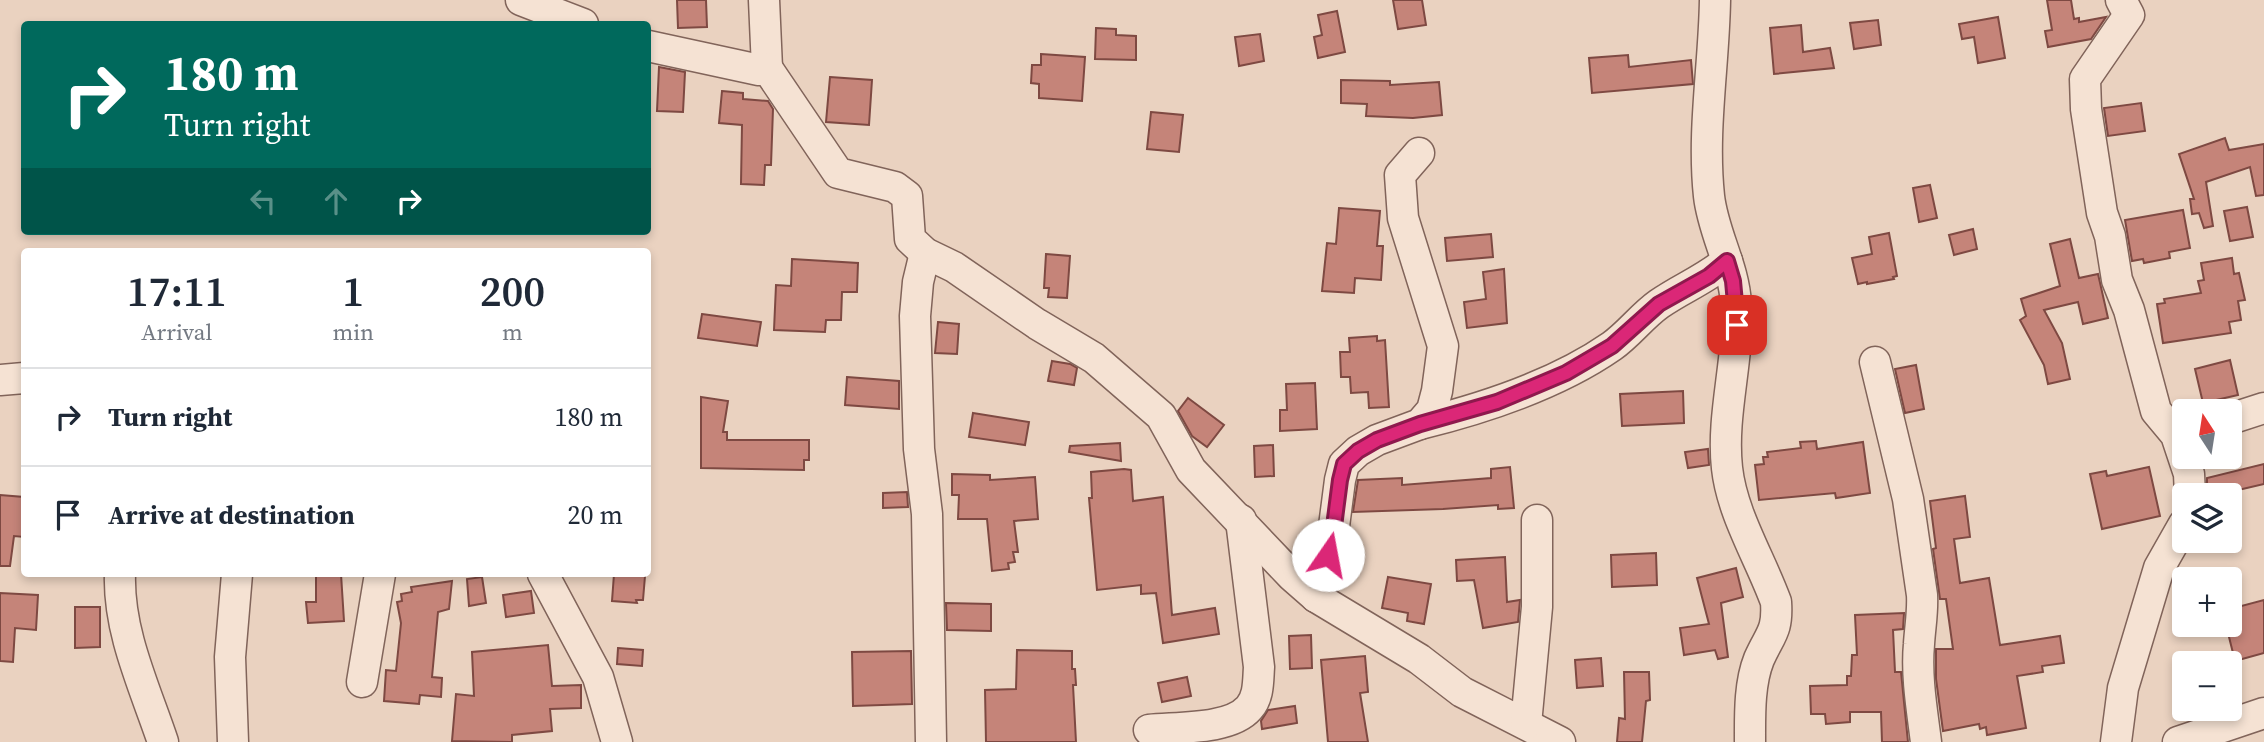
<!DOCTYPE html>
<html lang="en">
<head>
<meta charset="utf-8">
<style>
  body { margin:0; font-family:"Source Serif 4",serif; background:#f2f2f3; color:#1f2937; height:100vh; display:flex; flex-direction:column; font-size:26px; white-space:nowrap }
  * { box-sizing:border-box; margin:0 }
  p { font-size:23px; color:#747a83 }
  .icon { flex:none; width:38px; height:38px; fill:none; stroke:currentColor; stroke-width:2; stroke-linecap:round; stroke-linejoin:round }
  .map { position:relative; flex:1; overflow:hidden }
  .side { position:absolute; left:21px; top:248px; width:630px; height:329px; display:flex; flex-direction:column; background:#fff; border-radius:7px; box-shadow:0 4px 10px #0003 }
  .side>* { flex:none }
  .banner { position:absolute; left:21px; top:21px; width:630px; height:214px; border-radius:7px; box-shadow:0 4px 10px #0003; background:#00695c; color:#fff; overflow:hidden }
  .needle { width:46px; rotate:348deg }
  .fabs { position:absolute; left:2172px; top:399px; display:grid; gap:14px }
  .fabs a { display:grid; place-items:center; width:70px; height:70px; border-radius:7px; background:#fff; box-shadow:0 4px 10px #0003; font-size:35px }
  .pin { position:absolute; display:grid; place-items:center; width:60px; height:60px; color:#fff; margin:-30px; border-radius:14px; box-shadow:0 4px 10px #0006 }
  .me { position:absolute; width:77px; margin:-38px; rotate:12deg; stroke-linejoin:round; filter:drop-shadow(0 0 5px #0008) }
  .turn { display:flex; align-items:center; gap:24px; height:147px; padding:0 28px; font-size:32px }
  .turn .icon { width:91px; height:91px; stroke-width:2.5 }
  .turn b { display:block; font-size:49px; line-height:60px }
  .lanes { display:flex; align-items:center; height:66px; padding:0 28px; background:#0003; justify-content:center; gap:35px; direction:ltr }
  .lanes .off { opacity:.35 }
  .eta { display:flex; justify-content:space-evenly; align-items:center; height:119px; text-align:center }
  .eta b { font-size:42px; font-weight:600; line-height:49px }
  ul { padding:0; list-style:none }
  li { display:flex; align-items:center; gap:21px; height:98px; padding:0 28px; border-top:2px solid #e0e1e3 }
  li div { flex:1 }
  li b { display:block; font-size:26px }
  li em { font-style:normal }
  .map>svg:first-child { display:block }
</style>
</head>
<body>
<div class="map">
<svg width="2264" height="742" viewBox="0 0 2264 742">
  <rect width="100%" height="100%" fill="#ead2c0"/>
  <!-- building -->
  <g fill="#c58479" stroke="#7e4942" stroke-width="2">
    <path d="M677,0H706L707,27L678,28Z"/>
    <path d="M1393,0H1422L1426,25L1398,29Z"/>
    <path d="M2047,0H2071L2074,19L2079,18V22L2106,17L2091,39L2048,47L2045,31L2052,30Z"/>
    <path d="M1337,11L1345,52L1318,58L1314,37L1322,35L1318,15Z"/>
    <path d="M1998,17L2005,58L1978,63L1974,37L1962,39L1959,24Z"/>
    <path d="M1878,20L1881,45L1854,49L1850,23Z"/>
    <path d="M1801,25L1803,52L1830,48L1834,68L1774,74L1770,28Z"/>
    <path d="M1096,28L1116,29V35L1136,36V60L1095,59Z"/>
    <path d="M1260,34L1264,61L1239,66L1235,37Z"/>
    <path d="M1041,54L1085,57L1082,101L1039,98V84L1031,83L1032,65H1041Z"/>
    <path d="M1628,55L1629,67L1691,60L1693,84L1592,93L1589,58Z"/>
    <path d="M659,67L685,72L683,112L657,111Z"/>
    <path d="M830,77L872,80L869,125L826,122Z"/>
    <path d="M1341,80L1390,81V85L1439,82L1442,115L1413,118L1366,116L1367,104L1341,103Z"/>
    <path d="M722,91L743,93V99L768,101L773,109L771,165H765L764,185L741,184L742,125L719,123Z"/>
    <path d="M2141,103L2145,131L2108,136L2104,108Z"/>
    <path d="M1151,112L1183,115L1179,152L1147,149Z"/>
    <path d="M2225,138L2229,150L2264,144V195L2256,196L2250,167L2206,182L2213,226L2204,228L2199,213L2192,214L2190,199H2194L2179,154Z"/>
    <path d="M1930,185L1937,218L1919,222L1913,188Z"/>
    <path d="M2247,207L2253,237L2230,241L2224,211Z"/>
    <path d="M1339,208L1380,211L1377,246H1383L1381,280L1355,278L1354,293L1322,291L1327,243L1336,244Z"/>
    <path d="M2183,210L2190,248L2169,252L2170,258L2144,263L2143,259L2132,261L2125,220Z"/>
    <path d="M1973,229L1977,249L1954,255L1949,235Z"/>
    <path d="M1889,233L1897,276L1893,277L1894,279L1867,284V282L1858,284L1852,258L1872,254L1869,237Z"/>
    <path d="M1491,234L1493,257L1447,261L1445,238Z"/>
    <path d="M2070,239L2079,278L2098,274L2108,318L2083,324L2078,302L2044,310L2062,343L2070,379L2048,384L2044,365L2020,320L2026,316L2021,299L2060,286L2050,244Z"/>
    <path d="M1046,254L1070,256L1067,298L1048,297L1049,288H1044Z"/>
    <path d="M2232,258L2234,274L2239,273L2245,300L2238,301L2241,320L2229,322L2231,333L2163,343L2157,304L2165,303L2164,299L2201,293L2198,281L2204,280L2201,263Z"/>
    <path d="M792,259L858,263L857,292H842L841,320H826L825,332L774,330L776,285L791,286Z"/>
    <path d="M1504,269L1507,323L1467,328L1464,302L1486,299L1483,272Z"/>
    <path d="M702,314L761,322L757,346L698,338Z"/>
    <path d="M938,322L959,324L957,354L935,353Z"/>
    <path d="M1377,336V341L1385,340L1389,407L1369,408L1368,392L1351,393L1350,377H1341L1340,352H1350L1349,338Z"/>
    <path d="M2230,360L2238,395L2203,403L2195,369Z"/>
    <path d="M1052,361L1070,364L1077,368L1074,385L1048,381Z"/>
    <path d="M1916,365L1924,409L1905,413L1895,369Z"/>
    <path d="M847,377L899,381V409L845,405Z"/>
    <path d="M1315,383L1317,429L1280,431V410H1287L1286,384Z"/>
    <path d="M1683,391L1684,423L1622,426L1620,394Z"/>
    <path d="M701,397L728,401L723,432H727V440H809V460H804V470L701,468Z"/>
    <path d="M1188,398L1224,425L1207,447L1192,436L1178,411Z"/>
    <path d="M973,413L1029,422L1025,445L969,437Z"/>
    <path d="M1816,441L1817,449L1863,442L1870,493L1836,498L1835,493L1759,500L1755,465L1764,464L1763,457H1768L1767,452L1801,448L1800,442Z"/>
    <path d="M1120,443L1121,461L1069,452L1070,446Z"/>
    <path d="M1273,445L1274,476L1255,477L1254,446Z"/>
    <path d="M1708,449L1709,465L1688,468L1685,452Z"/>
    <path d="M2264,464V484L2217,495H2207V478Z"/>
    <path d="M1510,467L1514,508L1498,509V505L1443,509L1353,512L1358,480L1402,478V485L1491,478V469Z"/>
    <path d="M2149,467L2160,516L2102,529L2090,474L2106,471L2107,476Z"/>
    <path d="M1124,469L1131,470L1133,501L1163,497L1172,615L1215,608L1219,634L1163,643L1156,593L1141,594V585L1097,590L1089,498H1092L1091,472Z"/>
    <path d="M952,474L990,475V480L1035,477L1038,519L1014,521L1018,552H1013L1015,562L1008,563L1009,569L992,571L987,519H958L959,495H952Z"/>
    <path d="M907,492L908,507L883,508V493Z"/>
    <path d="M0,495L24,497V537L14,536L10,566H0Z"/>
    <path d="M1965,496L1970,537L1954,539L1960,583L1989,578L2000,645L2060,636L2064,663L2042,666L2043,672L2017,676L2026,728L1987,735L1986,727L1980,729L1979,724L1943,731L1936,679V649H1953L1946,599H1940L1933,549L1936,548L1930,501Z"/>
    <path d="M1656,553L1657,585L1612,587L1611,555Z"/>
    <path d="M1505,557L1507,602L1520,600L1518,622L1483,628L1474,580L1457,581L1456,560Z"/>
    <path d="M1736,568L1743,597L1721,603L1728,657L1718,659L1715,650L1684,655L1680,628L1709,624L1697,578Z"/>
    <path d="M316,574H341L344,621L308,623L306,602H316Z"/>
    <path d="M614,574L645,576L643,600H636L637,603L612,601Z"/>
    <path d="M482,577L486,603L469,606L467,579Z"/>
    <path d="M1388,577L1431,584L1424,624L1407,621L1408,613L1382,608Z"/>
    <path d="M452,581L449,609L438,612L432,677L442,678L441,697L420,695L419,704L384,701L386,670L396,671L401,623L397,602L402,601L401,594L412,592L411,587Z"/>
    <path d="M531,591L534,613L506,617L503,595Z"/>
    <path d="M0,593L38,595L36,630L15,628L13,662L0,661Z"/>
    <path d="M2264,600V653L2235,661L2226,625H2230V609Z"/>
    <path d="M946,603L991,604V631L947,630Z"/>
    <path d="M75,607H100V647L75,648Z"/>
    <path d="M1904,613L1903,629L1893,630L1895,672H1901L1908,742H1882L1881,712H1850V722L1826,724L1825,714H1811L1810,686L1847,685V676H1851L1852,655H1857L1855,615Z"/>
    <path d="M1311,635L1312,668L1290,669L1289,636Z"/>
    <path d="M548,645L552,686L581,685V708L550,709L552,731L512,735V742L452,741L456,694L474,696L472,652Z"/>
    <path d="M618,648L643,650L642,666L617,664Z"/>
    <path d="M1017,650L1072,651V669H1075L1076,685H1073L1076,742H986L985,690L1016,689Z"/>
    <path d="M911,651L912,704L853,706L852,652Z"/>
    <path d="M1365,656L1368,692L1360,693L1368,742H1328L1321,660Z"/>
    <path d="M1601,658L1603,686L1577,688L1575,660Z"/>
    <path d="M1624,672H1649L1650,700L1646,701L1642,742H1617L1619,718L1625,719Z"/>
    <path d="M1187,677L1191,696L1162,702L1158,683Z"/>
    <path d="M1295,706L1297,723L1262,729L1261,721L1268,710Z"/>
  </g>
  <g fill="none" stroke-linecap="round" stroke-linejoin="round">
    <!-- minor casing -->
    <g stroke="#81645a" stroke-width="33">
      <g id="minor">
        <path d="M521,0L583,24"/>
        <path d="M764,0L767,68"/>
        <path d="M1715,0C1714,65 1702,131 1709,196C1713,233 1734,266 1736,304C1740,358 1721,413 1727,468C1732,514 1760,558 1776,602C1778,632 1770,634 1759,659C1749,684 1750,716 1750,742"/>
        <path d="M2121,0L2129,15L2085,79L2086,109L2102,213L2110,236L2117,280L2129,310L2156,411L2176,435L2189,474L2190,495"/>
        <path d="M648,46L759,70L767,68L838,173L895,187L907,196L910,239L925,253L954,267L1037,324L1094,358L1161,416L1191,470L1292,576L1316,597L1419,659L1462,692L1560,742"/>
        <path d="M925,253L918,282L915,316L919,449L927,514L931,742"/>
        <path d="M1875,362L1908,499L1922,595C1923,612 1920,627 1919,644C1916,676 1922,710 1926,742"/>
        <path d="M0,380L24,378"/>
        <path d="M2230,419L2264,408"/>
        <path d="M1420,424C1485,408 1556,385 1612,346C1629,334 1642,316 1659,304C1682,288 1706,279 1727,261"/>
        <path d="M120,574C118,632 145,688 163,742"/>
        <path d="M543,574L598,677L617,742"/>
        <path d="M1316,597L1333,534L1340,480L1344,464L1358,451L1377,440L1420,424L1432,410L1437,391L1443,346L1403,218L1400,175L1419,153"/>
        <path d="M362,682L380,574"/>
        <path d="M1526,724L1537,607V520"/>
        <path d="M1149,730C1177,727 1230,730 1249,708C1259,697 1258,681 1259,667L1241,520"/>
        <path d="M233,742L230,657L237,574"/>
        <path d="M2116,742L2123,688L2159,568L2184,524"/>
        <path d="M2178,742L2264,713"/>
      </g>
    </g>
    <!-- minor -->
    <use href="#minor" stroke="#f5e2d3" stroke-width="30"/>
  </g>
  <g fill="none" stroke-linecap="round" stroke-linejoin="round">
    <!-- route casing -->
    <g stroke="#8e194d" stroke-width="18">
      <path id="route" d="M1328,555L1333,534L1340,480L1344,464L1358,451L1377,440L1420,424L1497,402L1566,373L1612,346L1659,304L1709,276L1727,261L1733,281L1737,325"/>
    </g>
    <!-- route -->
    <use href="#route" stroke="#db2777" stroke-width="12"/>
  </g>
</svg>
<div class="fabs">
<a><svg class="needle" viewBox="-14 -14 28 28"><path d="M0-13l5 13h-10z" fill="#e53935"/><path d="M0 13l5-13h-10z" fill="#747a83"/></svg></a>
<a><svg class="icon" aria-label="layers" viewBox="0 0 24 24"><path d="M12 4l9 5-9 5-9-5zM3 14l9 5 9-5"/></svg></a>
<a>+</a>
<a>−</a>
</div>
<div class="pin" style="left:1737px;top:325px;background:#d93025"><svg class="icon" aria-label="arrive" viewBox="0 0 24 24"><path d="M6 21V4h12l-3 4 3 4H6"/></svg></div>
<svg class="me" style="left:1328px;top:555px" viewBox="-20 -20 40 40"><circle r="19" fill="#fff"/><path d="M0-13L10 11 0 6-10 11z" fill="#db2777"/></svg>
<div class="banner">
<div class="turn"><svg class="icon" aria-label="right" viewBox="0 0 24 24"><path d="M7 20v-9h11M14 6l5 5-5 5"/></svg><div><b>180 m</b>Turn right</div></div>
<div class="lanes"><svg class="icon off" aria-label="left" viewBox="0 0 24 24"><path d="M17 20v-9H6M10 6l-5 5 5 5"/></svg><svg class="icon off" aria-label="ahead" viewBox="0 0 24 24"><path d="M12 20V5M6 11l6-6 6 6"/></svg><svg class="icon" aria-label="right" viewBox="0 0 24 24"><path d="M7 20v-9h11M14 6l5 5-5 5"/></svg></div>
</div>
<section class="side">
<div class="eta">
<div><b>17:11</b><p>Arrival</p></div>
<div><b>1</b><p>min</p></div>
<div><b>200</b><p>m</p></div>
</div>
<ul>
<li><svg class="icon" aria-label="right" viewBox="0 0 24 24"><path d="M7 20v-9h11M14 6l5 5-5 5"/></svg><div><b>Turn right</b></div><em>180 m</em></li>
<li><svg class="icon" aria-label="arrive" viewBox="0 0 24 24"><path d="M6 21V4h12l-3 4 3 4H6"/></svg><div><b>Arrive at destination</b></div><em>20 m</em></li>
</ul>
</section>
</div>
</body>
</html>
